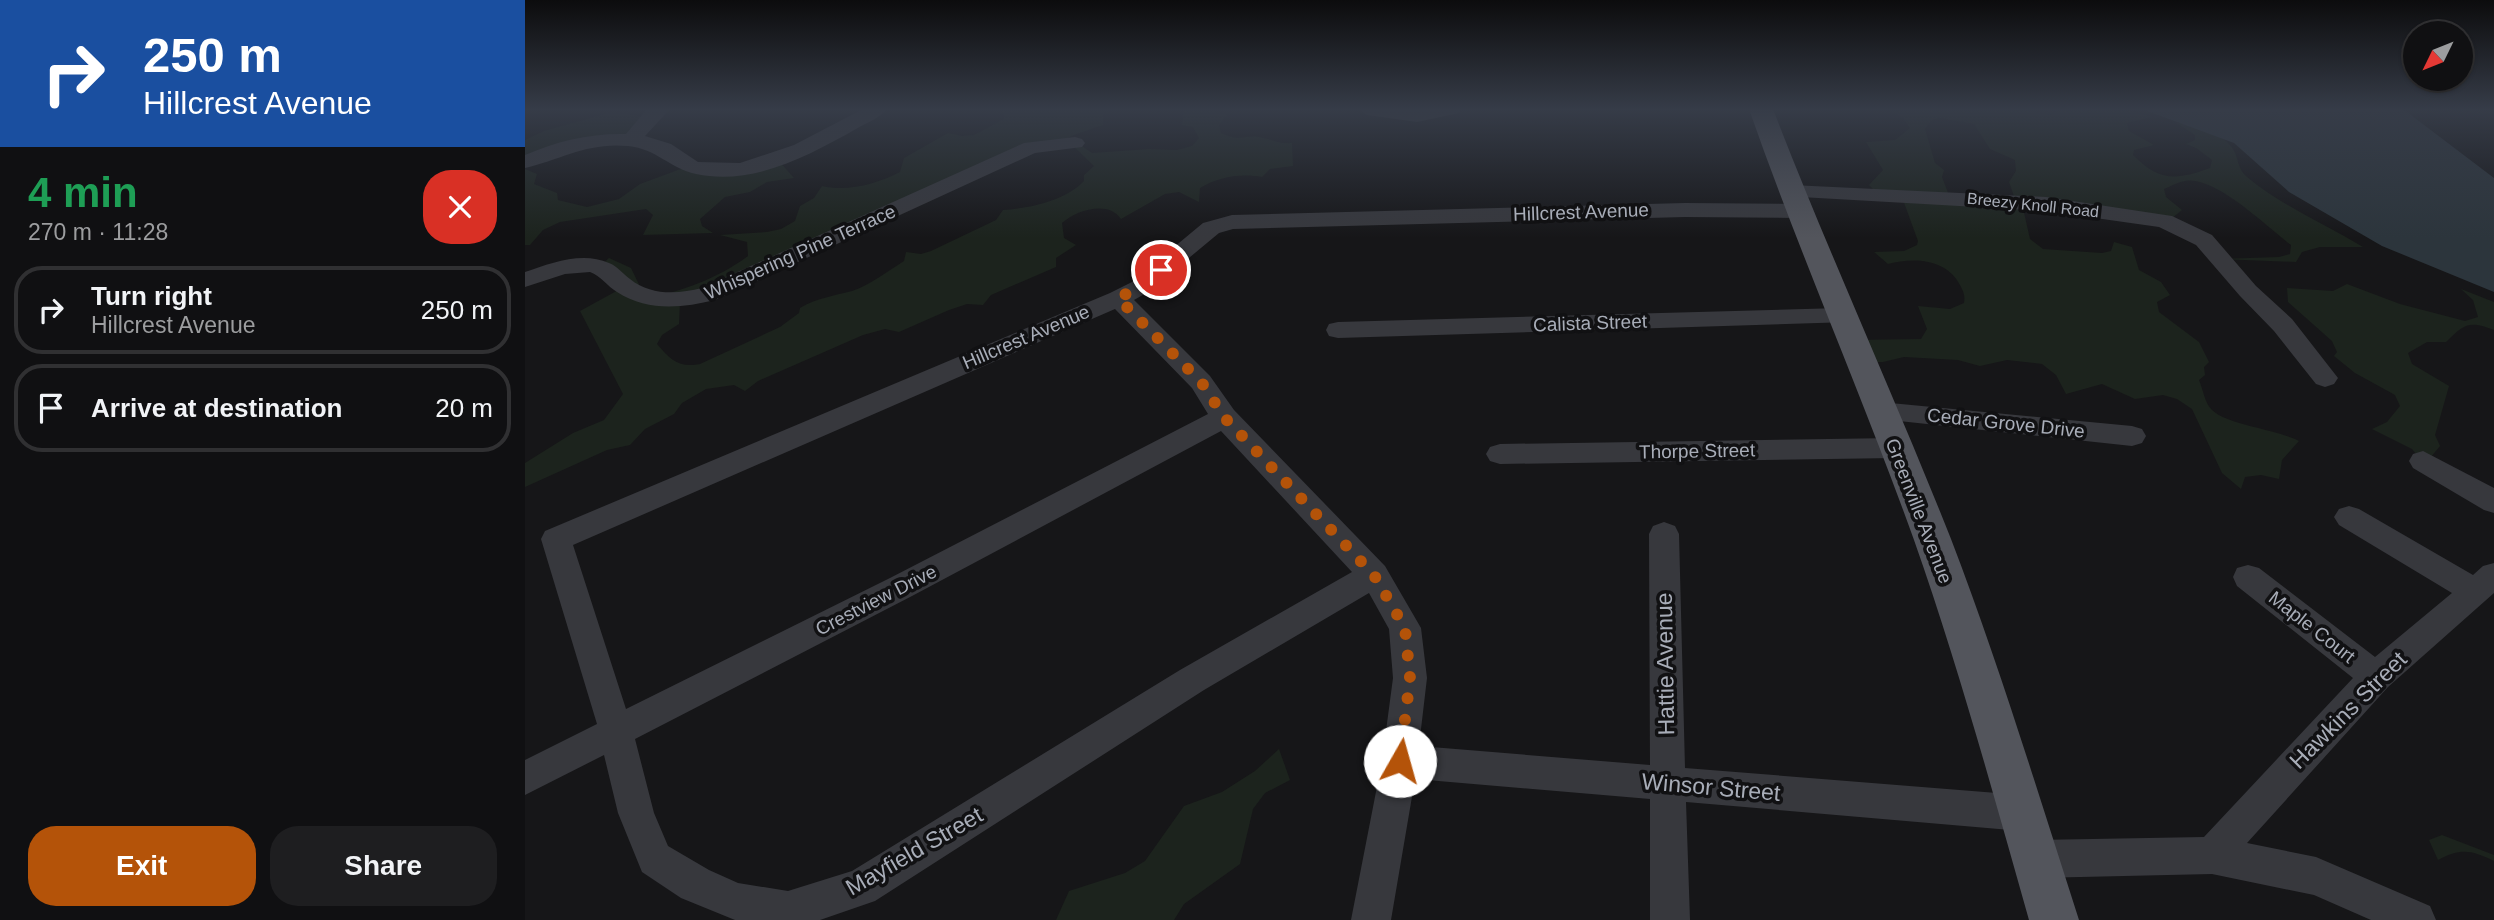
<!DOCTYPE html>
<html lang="en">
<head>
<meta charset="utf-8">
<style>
  body { margin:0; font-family:Arial,sans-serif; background:#1e1e20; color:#f1f3f6; height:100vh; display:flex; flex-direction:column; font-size:26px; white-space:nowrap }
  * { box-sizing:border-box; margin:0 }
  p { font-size:23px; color:#9c9d9f }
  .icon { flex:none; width:38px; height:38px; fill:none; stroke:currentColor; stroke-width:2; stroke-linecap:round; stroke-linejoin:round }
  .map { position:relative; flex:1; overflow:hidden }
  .panel { display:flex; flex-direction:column; background:#101012; width:525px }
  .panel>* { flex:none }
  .guide { background:#1a4fa0; color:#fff; overflow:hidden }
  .needle { width:46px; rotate:227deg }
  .controls { position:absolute; left:1878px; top:21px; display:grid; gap:14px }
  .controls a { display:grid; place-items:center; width:70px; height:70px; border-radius:50%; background:#101012; box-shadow:0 2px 5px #0004,0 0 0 2px #303032; font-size:35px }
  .pin { position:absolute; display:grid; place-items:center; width:60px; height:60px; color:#fff; margin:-30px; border:4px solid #fff; border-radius:50%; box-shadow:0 2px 7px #0007 }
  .me { position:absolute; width:77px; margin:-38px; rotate:7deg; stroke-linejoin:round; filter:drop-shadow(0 0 5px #0008) }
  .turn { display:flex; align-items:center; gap:24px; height:147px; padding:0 28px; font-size:32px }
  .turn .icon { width:91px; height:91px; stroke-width:2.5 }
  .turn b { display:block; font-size:49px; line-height:60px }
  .round { display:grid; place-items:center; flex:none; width:74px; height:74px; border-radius:28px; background:#1e1e20 }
  .headline { display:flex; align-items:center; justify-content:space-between; height:119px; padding:0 28px }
  h1 { font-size:42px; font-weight:700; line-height:52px; color:#1e9e55 }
  .button { display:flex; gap:14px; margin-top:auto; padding:14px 28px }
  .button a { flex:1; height:80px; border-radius:28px; background:#b45309; color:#fff; font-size:28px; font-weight:700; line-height:80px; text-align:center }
  .button a+a { background:#1e1e20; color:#f1f3f6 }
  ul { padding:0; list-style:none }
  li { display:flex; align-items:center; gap:21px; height:88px; margin:0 14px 10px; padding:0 14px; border:4px solid #303032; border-radius:28px }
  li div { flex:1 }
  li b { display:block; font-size:26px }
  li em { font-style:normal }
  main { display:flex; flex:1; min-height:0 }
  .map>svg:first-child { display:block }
</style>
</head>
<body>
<main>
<section class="panel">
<div class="guide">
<div class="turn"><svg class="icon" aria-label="right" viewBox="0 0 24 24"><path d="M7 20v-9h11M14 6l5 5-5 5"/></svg><div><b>250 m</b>Hillcrest Avenue</div></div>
</div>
<div class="headline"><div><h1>4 min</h1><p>270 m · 11:28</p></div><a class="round" style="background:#d93025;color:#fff"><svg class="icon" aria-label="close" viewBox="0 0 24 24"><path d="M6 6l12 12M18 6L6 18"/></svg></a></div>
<ul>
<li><svg class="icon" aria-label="right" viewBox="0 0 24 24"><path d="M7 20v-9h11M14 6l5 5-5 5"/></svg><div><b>Turn right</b><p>Hillcrest Avenue</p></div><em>250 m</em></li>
<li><svg class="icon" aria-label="arrive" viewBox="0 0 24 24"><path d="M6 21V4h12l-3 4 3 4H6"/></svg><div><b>Arrive at destination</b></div><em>20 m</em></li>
</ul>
<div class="button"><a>Exit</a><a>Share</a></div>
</section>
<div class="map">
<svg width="1969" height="920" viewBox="0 0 1969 920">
  <rect width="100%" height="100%" fill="#161618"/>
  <!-- green -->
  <g fill="#1c231d" fill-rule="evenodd">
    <path d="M470,109H583L578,115V125L546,136L539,142L504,148L155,302L154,324L137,335L132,344C146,360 153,368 175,364L255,327L274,313L275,308C292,298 308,296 327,291C345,285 363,271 379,261L381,252L396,254L406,251L471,220L478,210C505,208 540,201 559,181V175L569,166L546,144H554L567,153L624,149L652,150L667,146L674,138L668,127L657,125L659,109H684L702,115L694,125L696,133C716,142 717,135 734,137C746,139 754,144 767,143L768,166L745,169L737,177C716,173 693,177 675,188L674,202L654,192L640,194L596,219C584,200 551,210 537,223L539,238L551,245L531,258V267L466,295L458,305L442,304L424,310L374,332L360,329L338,335L233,381L220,391L209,385L181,389L157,403L149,414L120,429L105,445L82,450L0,487V463L48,433L79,420L98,394L55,311L97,288L72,269L84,258L106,268L121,299C159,290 192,279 223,256L222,242L195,235L242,232L256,229L270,221L275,206L289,198L297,186C322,192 352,184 375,172L379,158L423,133L437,136L449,135L479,119V113Z"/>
    <path d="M1365,109H1491L1526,115L1536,109H1599L1627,117L1602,123L1604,131L1629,145L1609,150L1608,155C1634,182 1652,180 1685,168L1687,160L1671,148L1661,144L1670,140V135L1650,122C1669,126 1696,131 1708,149C1714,158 1712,169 1722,177C1757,206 1800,224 1838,247H1795L1777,252L1771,262L1694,259L1754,257L1765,254L1766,245C1743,228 1690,175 1660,181C1653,182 1646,186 1639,189L1641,197L1657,210L1641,223L1497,204L1505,239L1518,249L1577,253L1586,251L1589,242L1607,247L1614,270L1636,282L1645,295L1632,302L1634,312L1674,342L1684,362L1679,367L1680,375L1674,380C1678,389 1680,404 1687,410C1702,425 1751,429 1774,441L1757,460L1754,479L1736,475L1720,477L1716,489L1697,473L1667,409L1652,399L1638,395L1610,399L1577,384L1541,394L1531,375L1517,364L1482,360L1455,366L1433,360L1379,357L1358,362H1333L1326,340L1396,339L1402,329L1393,306L1425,309L1439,303C1440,296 1439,293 1436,287C1423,259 1390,257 1363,264L1349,252L1379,251L1392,245L1393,241L1377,197L1354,195L1344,185L1358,170L1341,142L1370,140L1385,128L1378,118ZM1415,118L1449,124L1465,149L1490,160L1491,171L1484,182L1491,202L1425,198L1417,177L1419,170L1410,163L1400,129L1407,120Z"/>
    <path d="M87,112L123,117L106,137L0,162V140L19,131Z"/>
    <path d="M253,160L269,178L242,182L225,192L200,197L175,219L177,226L188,233L118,235L128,215L121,209L35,222L18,230L5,245H0V169L12,174L9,184L32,193L33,200L62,207L94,199L115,184L161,167L190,172Z"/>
    <path d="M1822,284L1875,304L1940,321L1953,317L1948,300L1936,289L1969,302V330C1944,320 1939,324 1921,342H1902L1883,353L1887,364L1924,386L1910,435L1915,446L1900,464L1887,449L1847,429L1862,422L1875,406L1870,395L1830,373L1809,356L1812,352L1807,341L1763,302L1762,288L1808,291Z"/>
    <path d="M754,749L765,780L740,793L728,809L715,864L659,904L649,920H531L544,891L600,873L620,861L659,806L697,792L730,771Z"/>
    <path d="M1917,835L1969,855V861C1946,850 1936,848 1913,860L1904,840Z"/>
  </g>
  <!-- water -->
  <path fill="#2c353c" d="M1617,109H1878L1969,178V292L1857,246L1764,192L1709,143Z"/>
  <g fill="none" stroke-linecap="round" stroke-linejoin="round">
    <!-- minor -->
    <g fill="#37383d" fill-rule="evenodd">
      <path d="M122,109H145L120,136L146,144L173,162L215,163L269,145L338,109H362C355,118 341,123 331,129C283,156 228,186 171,174C144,168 132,149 103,146C63,142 37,159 0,168V155C32,141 66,133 101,134Z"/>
      <path d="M833,109H936L934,113L892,122L842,115Z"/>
      <path d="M550,137L557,139L560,143L557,147L510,153L190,300C157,308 123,312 92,292C82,286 76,276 65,272L40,274L0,287V272C26,263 57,251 84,263C92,266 98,274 105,279C126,296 153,294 177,288L499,143Z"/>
      <path d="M1266,185L1521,197L1647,216L1687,235L1731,286L1767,319L1813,378L1809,384L1800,387L1791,384L1749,331L1715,296L1671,245L1634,227L1521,211L1258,196L1255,191L1258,186Z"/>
      <path d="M1160,203L1274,204L1282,206L1285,211L1282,216L1274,218L1160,217L708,229L694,233L623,292L609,300L685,376L709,410L860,566L896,628L902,678L894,746L1125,765L1124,534L1128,526L1139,522L1150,526L1154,534L1160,768L1497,795L1510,801L1515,813L1510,825L1497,831L1161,802L1165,920H1125V799L890,779L866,920H826L857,761L868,678L864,629L844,593L679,690L350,901L295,920H210L156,898L117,872L93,813L79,755L0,795V760L72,724L16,539L20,531L585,293L607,282L678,223L707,215ZM590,309L667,388L683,414L365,578L101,709L48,545ZM696,431L827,572L655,670L327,871L263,891L213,883L184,870L143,846L129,813L110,739L387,596Z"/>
      <path d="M1316,308L1325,310L1328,316L1325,322L813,338L804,336L801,330L804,324L813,322Z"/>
      <path d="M1355,402L1607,426L1617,429L1621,436L1617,443L1607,446L1346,418L1342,411L1346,404Z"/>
      <path d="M1370,438L1380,441L1384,448L1380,455L1370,458L975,464L965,461L961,454L965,447L975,444Z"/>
      <path d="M1898,451L1969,488V513L1959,510L1888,468L1884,461L1888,454Z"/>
      <path d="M1824,506L1834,509L1948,575L1958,566L1969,563V593L1863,687L1722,843L1791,857L1905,906L1911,920H1846L1789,895L1687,874L1511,878L1498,872L1492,859L1498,846L1511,840L1679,837L1828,678L1712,586L1708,577L1712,568L1723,565L1734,568L1850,657L1927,593L1814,525L1809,517L1814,509Z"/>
    </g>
    <!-- major -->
    <path fill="#53555c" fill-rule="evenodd" d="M1224,109H1248C1304,254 1369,395 1426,539C1474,664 1513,793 1554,920H1504C1468,793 1433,665 1389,540C1337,395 1275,255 1224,109Z"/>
  </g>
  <!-- sky -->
  <linearGradient id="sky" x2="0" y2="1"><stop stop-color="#0c0c0d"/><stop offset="0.46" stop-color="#363c48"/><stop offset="1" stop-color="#363c48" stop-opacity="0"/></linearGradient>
  <rect width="1969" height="238" fill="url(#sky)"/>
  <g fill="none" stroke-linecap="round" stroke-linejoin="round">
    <!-- route -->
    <path stroke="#b45309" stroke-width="12" stroke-dasharray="0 21.6" d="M636,270L615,287L593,298L677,383L699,417L849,575L880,628L885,678L875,761"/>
  </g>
  <g text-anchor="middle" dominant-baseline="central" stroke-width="7" stroke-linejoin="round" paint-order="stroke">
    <!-- far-street labels -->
    <g font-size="16" fill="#a8adb8" stroke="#111113">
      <text transform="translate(1508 205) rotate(6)">Breezy Knoll Road</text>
    </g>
    <!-- street labels -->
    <g font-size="19" fill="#a8adb8" stroke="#111113">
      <text transform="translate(1056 212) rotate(-2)">Hillcrest Avenue</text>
      <text transform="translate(275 252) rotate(-24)">Whispering Pine Terrace</text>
      <text transform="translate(1065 323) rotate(-2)">Calista Street</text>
      <text transform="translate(501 337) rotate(-23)">Hillcrest Avenue</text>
      <text transform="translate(1481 423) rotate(6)">Cedar Grove Drive</text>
      <text transform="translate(1172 451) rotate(-1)">Thorpe Street</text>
      <text transform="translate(1394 511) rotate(69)">Greenville Avenue</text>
      <text transform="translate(351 600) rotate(-27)">Crestview Drive</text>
      <text transform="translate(1787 627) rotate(38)">Maple Court</text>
    </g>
    <!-- near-street labels -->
    <g font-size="23" fill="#a8adb8" stroke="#111113">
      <text transform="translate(1140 664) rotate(-91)">Hattie Avenue</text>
      <text transform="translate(1823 710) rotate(-45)">Hawkins Street</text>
      <text transform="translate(1186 787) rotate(5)">Winsor Street</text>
      <text transform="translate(389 851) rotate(-30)">Mayfield Street</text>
    </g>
  </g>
</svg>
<div class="controls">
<a><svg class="needle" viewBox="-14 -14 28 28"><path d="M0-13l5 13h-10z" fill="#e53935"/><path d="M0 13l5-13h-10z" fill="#9c9d9f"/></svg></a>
</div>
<div class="pin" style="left:636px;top:270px;background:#d93025"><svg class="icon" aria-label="arrive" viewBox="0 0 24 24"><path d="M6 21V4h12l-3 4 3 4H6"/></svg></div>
<svg class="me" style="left:875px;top:761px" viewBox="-20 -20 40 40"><circle r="19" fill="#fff"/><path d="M0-13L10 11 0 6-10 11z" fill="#b45309"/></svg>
</div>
</main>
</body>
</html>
